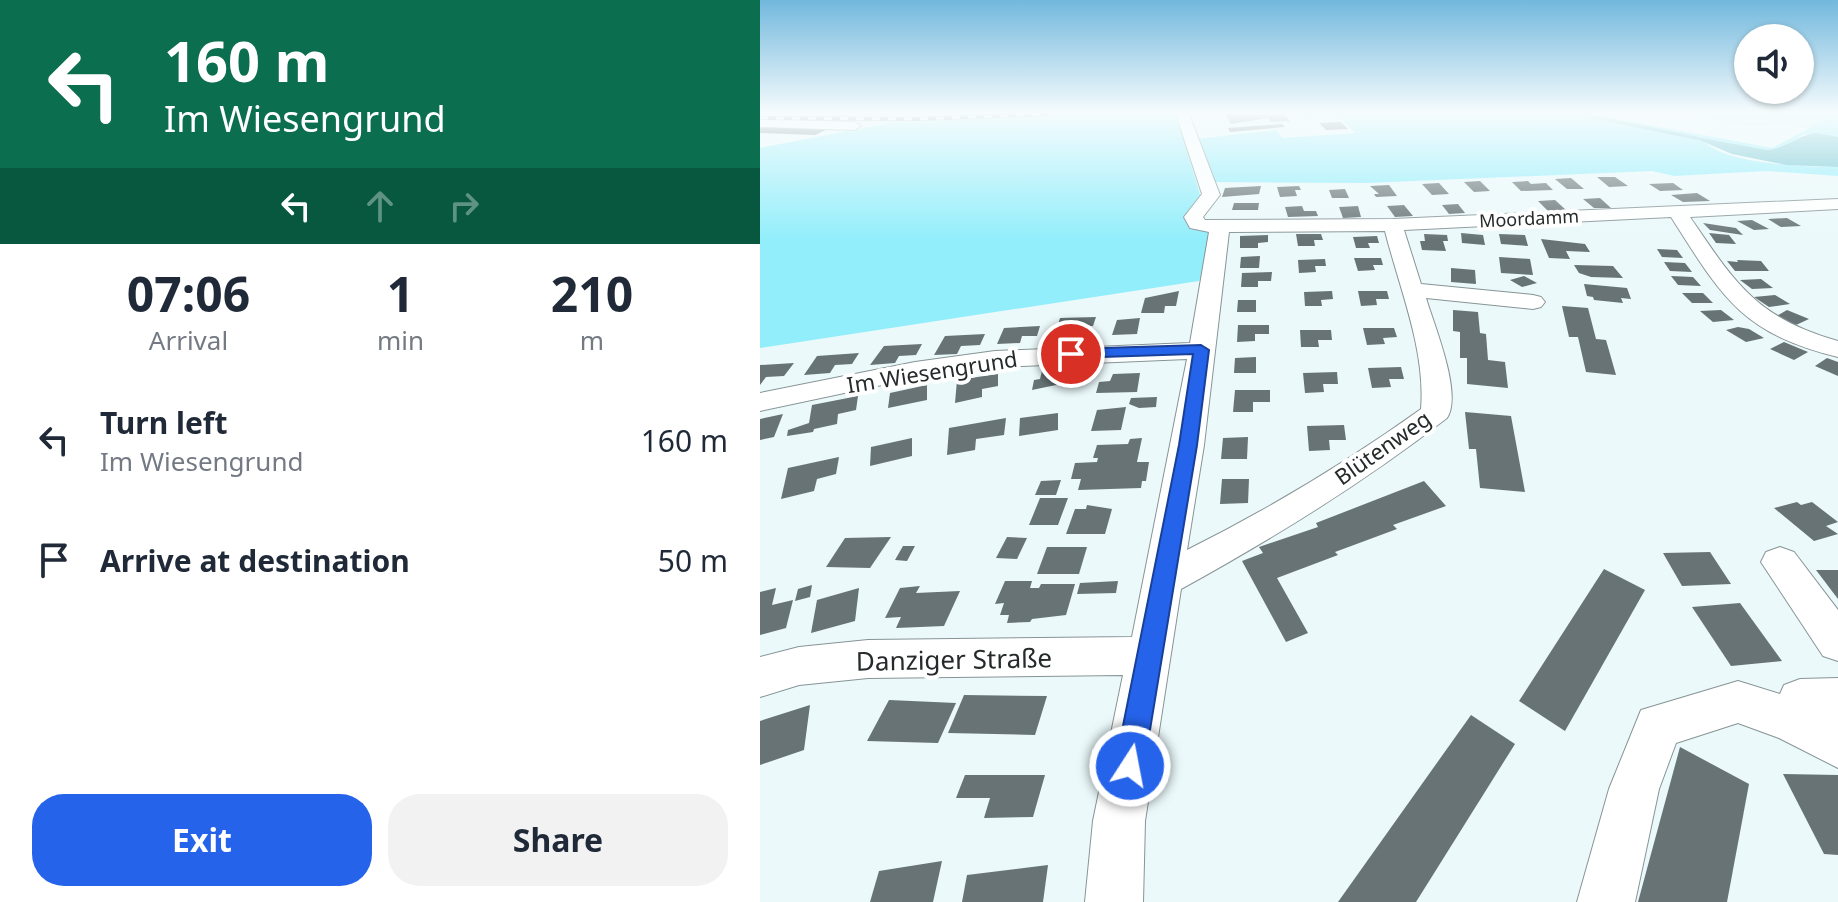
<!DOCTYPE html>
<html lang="en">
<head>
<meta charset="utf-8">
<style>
  body { margin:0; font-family:"Noto Sans",sans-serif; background:#f2f2f3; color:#1f2937; height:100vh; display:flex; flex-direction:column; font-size:30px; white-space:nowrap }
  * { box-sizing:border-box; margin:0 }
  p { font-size:26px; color:#747a83 }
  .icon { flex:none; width:44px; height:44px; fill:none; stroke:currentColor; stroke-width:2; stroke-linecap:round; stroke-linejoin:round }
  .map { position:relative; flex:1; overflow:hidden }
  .drawer { display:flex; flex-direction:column; background:#fff; width:760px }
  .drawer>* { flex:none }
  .guide { background:#0b6e4f; color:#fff; overflow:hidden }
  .controls { position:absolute; left:974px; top:24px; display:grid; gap:16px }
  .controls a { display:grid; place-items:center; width:80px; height:80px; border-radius:50%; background:#fff; box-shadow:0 2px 6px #0004; font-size:40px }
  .pin { position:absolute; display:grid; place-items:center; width:68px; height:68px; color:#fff; margin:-34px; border:4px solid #fff; border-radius:50%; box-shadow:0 2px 8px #0007 }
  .me { position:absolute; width:88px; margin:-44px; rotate:11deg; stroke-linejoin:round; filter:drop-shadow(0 0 6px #0008) }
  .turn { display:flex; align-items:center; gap:28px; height:168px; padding:0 32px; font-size:36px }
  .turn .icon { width:104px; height:104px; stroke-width:2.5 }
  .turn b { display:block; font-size:56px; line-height:68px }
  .lanes { display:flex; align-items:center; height:76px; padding:0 32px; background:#0003; justify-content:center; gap:40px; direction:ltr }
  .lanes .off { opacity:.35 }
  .eta { display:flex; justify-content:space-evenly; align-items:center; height:136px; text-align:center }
  .eta b { font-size:48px; font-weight:700; line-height:56px }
  .button { display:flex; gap:16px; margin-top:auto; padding:16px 32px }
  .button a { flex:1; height:92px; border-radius:32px; background:#2563eb; color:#fff; font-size:32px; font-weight:700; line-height:92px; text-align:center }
  .button a+a { background:#f2f2f3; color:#1f2937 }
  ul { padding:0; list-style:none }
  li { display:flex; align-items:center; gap:24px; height:120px; padding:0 32px }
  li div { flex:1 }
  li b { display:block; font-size:30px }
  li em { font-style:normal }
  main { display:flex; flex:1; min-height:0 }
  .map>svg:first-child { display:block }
</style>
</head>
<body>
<main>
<section class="drawer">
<div class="guide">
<div class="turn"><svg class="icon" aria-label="left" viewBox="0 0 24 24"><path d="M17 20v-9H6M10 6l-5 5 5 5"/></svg><div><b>160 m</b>Im Wiesengrund</div></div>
<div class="lanes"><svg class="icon" aria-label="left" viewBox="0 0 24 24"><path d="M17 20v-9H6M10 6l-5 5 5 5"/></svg><svg class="icon off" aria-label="ahead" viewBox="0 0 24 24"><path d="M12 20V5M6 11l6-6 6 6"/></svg><svg class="icon off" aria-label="right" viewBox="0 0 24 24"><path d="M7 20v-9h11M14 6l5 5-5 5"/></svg></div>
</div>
<div class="eta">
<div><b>07:06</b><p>Arrival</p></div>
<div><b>1</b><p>min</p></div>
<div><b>210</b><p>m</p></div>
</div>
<ul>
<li><svg class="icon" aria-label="left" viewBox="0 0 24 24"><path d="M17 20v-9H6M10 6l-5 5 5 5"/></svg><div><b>Turn left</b><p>Im Wiesengrund</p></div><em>160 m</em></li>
<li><svg class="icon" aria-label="arrive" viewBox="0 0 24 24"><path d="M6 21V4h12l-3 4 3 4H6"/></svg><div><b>Arrive at destination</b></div><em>50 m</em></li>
</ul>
<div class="button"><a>Exit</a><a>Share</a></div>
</section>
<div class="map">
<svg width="1078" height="902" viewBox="0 0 1078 902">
  <rect width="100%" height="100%" fill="#ebf9fb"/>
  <!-- built -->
  <g fill="#d5edf0">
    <path d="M244,114H312L135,122L0,120V115L117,118Z"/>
    <path d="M916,114H1065L1050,129L1021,124L991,127Z"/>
  </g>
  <!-- green -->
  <g fill="#92eefb">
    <path d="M311,114H416L442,201L428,216L465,230L439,281L0,348V148L135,122Z"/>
    <path d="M537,114H831L1012,148L1050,128L1065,114H1078V137L1044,134L1020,149L1007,150L937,138C944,141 947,145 953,148C979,164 1047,167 1078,167V176L1006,171L914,176L892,171L607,183L447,182L435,139L516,130L522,138L595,133L579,117L542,119Z"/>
  </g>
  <!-- water -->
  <path fill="#61bfcc" d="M1056,133L1078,137V167L1026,165L972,154L930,136L1007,150C1026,149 1037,135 1056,133Z"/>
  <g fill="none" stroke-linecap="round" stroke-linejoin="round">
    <!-- stream -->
    <path stroke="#61bfcc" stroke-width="3" d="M818,114L936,138"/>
  </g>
  <!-- building -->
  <g fill="#677375">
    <path d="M465,114H524L530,121L511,122L508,118L471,124Z"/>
    <path d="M581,122L588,129L566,130L559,123Z"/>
    <path d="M522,124L525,127L470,132L468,128Z"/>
    <path d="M0,127L68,129L55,135L0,133Z"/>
    <path d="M837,177H855L868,186L849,187Z"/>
    <path d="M811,178L824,189H807L795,179Z"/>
    <path d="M720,181L730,191L714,192L704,182Z"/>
    <path d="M768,181L771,184L786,183L793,190L761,191L752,182Z"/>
    <path d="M679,183L689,194L672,195L662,184Z"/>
    <path d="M913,183L923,190L900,191L889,184Z"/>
    <path d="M629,185L637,196L616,197L614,194H619L610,186Z"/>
    <path d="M501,186L499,194L462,197L465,188Z"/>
    <path d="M539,186L541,190H535L537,196L520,197L517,187Z"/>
    <path d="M585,189L589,198H572L569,190Z"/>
    <path d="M937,193L950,201L923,202L911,195Z"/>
    <path d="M840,198L851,208H834L823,199Z"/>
    <path d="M795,200L806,210L788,211L778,201Z"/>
    <path d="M474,203H499L498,210H472Z"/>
    <path d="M698,204L705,213L689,214L682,205Z"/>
    <path d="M644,205L653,216L635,217L627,206Z"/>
    <path d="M542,206L544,211H556L558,216L528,217L525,207Z"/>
    <path d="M598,206L601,217L583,218L579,207Z"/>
    <path d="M1027,218L1041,226L1021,227L1008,219Z"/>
    <path d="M992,220L1009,229L994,230L977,221Z"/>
    <path d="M943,223L976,228L983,235L950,230Z"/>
    <path d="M701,233L723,235L725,245L702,243Z"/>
    <path d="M949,233L969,235L976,244L956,243Z"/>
    <path d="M536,234H561L563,240H554L555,246H538Z"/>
    <path d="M664,234L687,235L688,241H683L686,251L662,250L660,241H665Z"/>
    <path d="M739,234L765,235L768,246L741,244Z"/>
    <path d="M508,235V242L498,243V248H480V236Z"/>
    <path d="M617,236L619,243H608L610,248H596L593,237Z"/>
    <path d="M781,239L825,244L830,252L806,251L810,259L789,258Z"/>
    <path d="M897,249L917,250L923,258L902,257Z"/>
    <path d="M500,256L499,268H480L481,257Z"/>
    <path d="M739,257L770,259L773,275L741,273Z"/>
    <path d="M594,258H621L623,265H613L615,270L598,271Z"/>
    <path d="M565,259L566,266H555L556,272L539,273L538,260Z"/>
    <path d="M977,260L1001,261L1009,271H975L967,261L978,262Z"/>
    <path d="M904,262L925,263L932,272L910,271Z"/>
    <path d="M814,265L853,266L863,278L831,277L819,273Z"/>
    <path d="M691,268L715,270L716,284L691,282Z"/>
    <path d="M512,272L511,281H498V287H481L482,273Z"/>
    <path d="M764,276L777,283L762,287L750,280Z"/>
    <path d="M911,276L933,277L941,286L918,285Z"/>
    <path d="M1001,279L1013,288L992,289L980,280Z"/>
    <path d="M824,284L867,288L871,299L861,298L863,303L834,300L833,297L827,296Z"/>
    <path d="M419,291L416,306H405L404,313H381L385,298Z"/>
    <path d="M572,291L573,299L561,300L562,306H545L544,292Z"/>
    <path d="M598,291H627L629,299H616L617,305L601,306Z"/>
    <path d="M922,293H943L953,303H932Z"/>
    <path d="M1015,295L1030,304L1009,307L994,297Z"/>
    <path d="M478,300H496V312H477Z"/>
    <path d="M802,306L828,308L836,339L846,340L856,375L826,372L818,337H809Z"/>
    <path d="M693,310L718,312L720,333L726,334L728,360L745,362L748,388L707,384V358H700V332L693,331Z"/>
    <path d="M961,310L974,320L953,322L940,311Z"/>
    <path d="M1027,310L1049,319L1036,325L1015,317Z"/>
    <path d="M336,317L333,326L318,327L317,333L295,334L300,318Z"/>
    <path d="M380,318L377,334L352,335L357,320Z"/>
    <path d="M478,325H509V334H495V341L477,342Z"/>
    <path d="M280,326L277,336H262L260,343L237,344L244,328Z"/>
    <path d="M978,327L989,329L1004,338L986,342L966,330Z"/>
    <path d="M603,328H634L637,337L623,338L625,344L607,345Z"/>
    <path d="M540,330H571L572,340H558L559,347H541Z"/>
    <path d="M225,334L220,345L201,346L197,354L174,355L185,336Z"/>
    <path d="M1024,342L1048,352L1034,360L1010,349Z"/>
    <path d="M162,344L156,355L139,356L135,363L110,365L124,346Z"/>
    <path d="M99,353L92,364L75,365L70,373L44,375L57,356Z"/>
    <path d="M496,357V373H474L475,358Z"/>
    <path d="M1067,358L1078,362V376L1055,366Z"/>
    <path d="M34,363L24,376L6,377L0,385V365Z"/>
    <path d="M315,367V381L272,390L274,380L280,379L282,371Z"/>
    <path d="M641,367L644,379H629L631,387L612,388L608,368Z"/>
    <path d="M577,372L578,384H563L564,392L545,393L543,373Z"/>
    <path d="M380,373L377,392L336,393L339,382L350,381L353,374Z"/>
    <path d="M238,374V386L222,389V397L195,403L197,380Z"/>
    <path d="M167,385V400L128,408L130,393Z"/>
    <path d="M475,390H510V402H493V412H473Z"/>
    <path d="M98,396L96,410L78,414L77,424L54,429L53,432L27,436L28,430L49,423L52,405Z"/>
    <path d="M397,397L396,407L379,408L369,404L371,398Z"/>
    <path d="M366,407L361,430L331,431L337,410Z"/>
    <path d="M705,412L751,416L765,492L720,488L716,449H709Z"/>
    <path d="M298,413V430L259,436L260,418Z"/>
    <path d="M23,414L14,437L0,440V419Z"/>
    <path d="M246,418L244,435L216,439L215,450L187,455L189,428Z"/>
    <path d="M584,425L586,440H569L570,450L549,451L547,426Z"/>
    <path d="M488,437L487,459H461L463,438Z"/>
    <path d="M152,438V456L110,466L111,447Z"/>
    <path d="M382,438L377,462H389L386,481H382L381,488L318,490L321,479H311L315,463L337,462L338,458H333L337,445L368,444L370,439Z"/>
    <path d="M79,457L76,474L57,479L54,491L21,499L28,468Z"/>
    <path d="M462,479H489L488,503L460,504Z"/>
    <path d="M301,480L296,495H275L281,481Z"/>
    <path d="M664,481L686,506L633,525L637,529L575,552L578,555L517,578L548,633L526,642L482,561L503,553L499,547L558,527L556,523Z"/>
    <path d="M280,498H308L298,525H269Z"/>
    <path d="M1037,502L1041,505L1052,502L1078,522L1066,526L1078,534L1054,541L1014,508Z"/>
    <path d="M327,505L352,509L345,534H306L315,509H326Z"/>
    <path d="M131,537L110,568L66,567L85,538Z"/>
    <path d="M247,537L267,538L257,559L236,558Z"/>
    <path d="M143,546H155L147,561L135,560Z"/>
    <path d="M287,547H327L319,574H277Z"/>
    <path d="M950,552L971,584L922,586L903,553Z"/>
    <path d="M844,569L885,590L805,731L759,701Z"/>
    <path d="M1056,570H1078V599Z"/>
    <path d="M245,581H272L270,588H279L281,584H315L306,615L272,619L270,622L247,623L249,615H240L244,603L235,604Z"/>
    <path d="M358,581L356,593L317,594L320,583Z"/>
    <path d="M52,585L50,597L35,601L38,589Z"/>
    <path d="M160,586L156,593L200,591L184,626L136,628L141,617L125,618L140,588Z"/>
    <path d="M16,588L12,605L33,600L26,628L0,635V592Z"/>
    <path d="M99,588L95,621L51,633L57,600Z"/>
    <path d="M980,603L1022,661L971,666L932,607Z"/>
    <path d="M204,695L287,696L275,735L188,733Z"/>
    <path d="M129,700L196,703L178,743L107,741Z"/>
    <path d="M50,705L44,750L0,765V721Z"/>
    <path d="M711,715L755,744L656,902H578Z"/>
    <path d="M920,747L989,784L967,902H878Z"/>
    <path d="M1023,774L1078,775V855L1064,854Z"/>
    <path d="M205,775H285L273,817L224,818L230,798H196Z"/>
    <path d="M182,861L173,902H110L119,871Z"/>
    <path d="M288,865L283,902H202L207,875Z"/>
  </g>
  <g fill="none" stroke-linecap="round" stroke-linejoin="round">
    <!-- minor casing -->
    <g stroke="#879496" stroke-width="2">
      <g id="minor">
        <path d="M416,114H429L460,195L443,217L445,220L633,219L1078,199V209L930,217C975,283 996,318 1078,341V357C981,333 962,297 911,217L644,230L661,284L773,295L781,297L785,302L781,307L773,309L666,298C674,325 703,394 687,418C603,483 514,538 421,589L385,821L383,902H325L333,821L363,675L108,678L39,685L0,697V657L39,647L108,640L372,637L427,359L235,367L155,378L0,411V393L155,362L235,351L430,343L449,232L430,228L424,217L442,194ZM625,231C639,287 666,350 661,409C587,462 509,509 427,550L444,445L469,232Z"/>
        <path d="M0,119L94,122L101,126L94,130L0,127Z"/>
        <path d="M1020,547L1034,552L1078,610V661L1063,656L1001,562L1006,552Z"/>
        <path d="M1078,678V768L1019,738L978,723L916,743L899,789L875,902H817L849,789L881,710L978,681L1020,694L1024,685L1040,679Z"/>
      </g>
    </g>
    <!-- minor -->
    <use href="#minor" fill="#fff" fill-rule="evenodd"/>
    <!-- rail casing -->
    <g stroke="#3a4041" stroke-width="4">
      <path id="rail" d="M0,118L155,119L295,114"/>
    </g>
    <!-- rail -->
    <use href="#rail" stroke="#fff" stroke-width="3" stroke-dasharray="8" stroke-linecap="butt"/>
  </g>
  <!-- sky -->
  <linearGradient id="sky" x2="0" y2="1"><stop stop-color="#72b8dd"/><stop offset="0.47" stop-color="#f6fcfd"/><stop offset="1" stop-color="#f6fcfd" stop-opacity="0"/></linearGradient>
  <rect width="1078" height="240" fill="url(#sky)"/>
  <!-- route -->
  <path fill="#2563eb" stroke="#184099" stroke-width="2" d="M441,345L449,350L437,445L384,766L380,776L370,780L360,776L355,766L419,445L433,354L311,358L304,354L311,349Z"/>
  <g text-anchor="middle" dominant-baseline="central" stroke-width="8" stroke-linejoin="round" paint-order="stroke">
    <!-- far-street labels -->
    <g font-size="18" fill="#252a2b" stroke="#fff">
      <text transform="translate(769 218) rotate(-3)">Moordamm</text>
    </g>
    <!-- street labels -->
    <g font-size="22" fill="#252a2b" stroke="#fff">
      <text transform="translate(172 371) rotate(-9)">Im Wiesengrund</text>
      <text transform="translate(622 447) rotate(-35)">Blütenweg</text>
    </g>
    <!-- near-street labels -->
    <g font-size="26" fill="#252a2b" stroke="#fff">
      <text transform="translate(194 659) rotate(-1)">Danziger Straße</text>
    </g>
  </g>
</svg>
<div class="controls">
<a><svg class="icon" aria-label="sound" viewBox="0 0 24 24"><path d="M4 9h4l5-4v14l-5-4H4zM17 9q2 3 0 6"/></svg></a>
</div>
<div class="pin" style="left:311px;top:354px;background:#d93025"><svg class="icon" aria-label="arrive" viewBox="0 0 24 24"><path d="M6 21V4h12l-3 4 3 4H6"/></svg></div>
<svg class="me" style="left:370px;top:766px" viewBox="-20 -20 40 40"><circle r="17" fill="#2563eb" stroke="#fff" stroke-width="3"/><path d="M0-11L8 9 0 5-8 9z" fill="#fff"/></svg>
</div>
</main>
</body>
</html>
